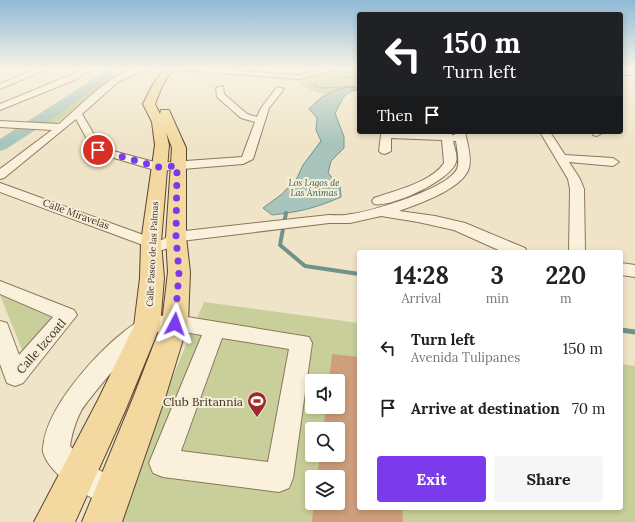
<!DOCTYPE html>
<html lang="en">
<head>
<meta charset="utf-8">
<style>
  body { margin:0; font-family:Lora,serif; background:#f6f6f6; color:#222; height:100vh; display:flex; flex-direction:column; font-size:15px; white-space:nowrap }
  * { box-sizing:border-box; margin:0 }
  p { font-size:13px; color:#767676 }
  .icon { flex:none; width:22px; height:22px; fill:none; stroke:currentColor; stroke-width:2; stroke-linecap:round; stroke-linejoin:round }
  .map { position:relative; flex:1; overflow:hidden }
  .drawer { position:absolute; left:357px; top:250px; width:266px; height:260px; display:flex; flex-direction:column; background:#fff; border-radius:4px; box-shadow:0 2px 6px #0003 }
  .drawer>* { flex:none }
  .hud { position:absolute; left:357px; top:12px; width:266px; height:122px; border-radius:4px; box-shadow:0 2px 6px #0003; background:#202124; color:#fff; overflow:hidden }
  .buttons { position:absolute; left:305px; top:374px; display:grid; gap:8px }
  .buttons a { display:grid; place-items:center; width:40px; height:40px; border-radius:4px; background:#fff; box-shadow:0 2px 6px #0003; font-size:20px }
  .pin { position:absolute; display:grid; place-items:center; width:34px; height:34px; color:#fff; margin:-17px; border:2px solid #fff; border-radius:50%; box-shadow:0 1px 4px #0007 }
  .me { position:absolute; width:44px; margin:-22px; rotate:4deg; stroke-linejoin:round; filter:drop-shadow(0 0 3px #0008) }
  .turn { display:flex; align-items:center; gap:14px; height:84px; padding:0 20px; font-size:18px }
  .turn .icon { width:52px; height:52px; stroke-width:2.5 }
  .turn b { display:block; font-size:28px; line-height:34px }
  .then { display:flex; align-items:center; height:38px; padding:0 20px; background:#0003; gap:8px; font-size:15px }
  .eta { display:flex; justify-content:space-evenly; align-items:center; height:68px; text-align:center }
  .eta b { font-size:24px; font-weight:700; line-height:28px }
  .primary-button { display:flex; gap:8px; margin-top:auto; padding:8px 20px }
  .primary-button a { flex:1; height:46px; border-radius:4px; background:#7c3aed; color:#fff; font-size:16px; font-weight:700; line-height:46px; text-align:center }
  .primary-button a+a { background:#f6f6f6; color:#222 }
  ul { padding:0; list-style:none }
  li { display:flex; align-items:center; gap:12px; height:60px; padding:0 20px }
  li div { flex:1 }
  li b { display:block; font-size:15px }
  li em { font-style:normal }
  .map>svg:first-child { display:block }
</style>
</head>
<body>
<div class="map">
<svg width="635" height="522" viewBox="0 0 635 522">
  <rect width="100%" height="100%" fill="#f0e4c8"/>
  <!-- green -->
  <g fill="#c9cf9b" fill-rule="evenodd">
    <path d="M342,69H359V88L348,87L325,94L311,90L301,84L314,75Z"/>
    <path d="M109,74H120L54,125L40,123Z"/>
    <path d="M0,294L58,321L25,357L0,295Z"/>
    <path d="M204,302L359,323V508H621V364L635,366V522H112ZM312,381H338V407H312ZM312,429H338V455H312ZM312,477H338V503H312Z"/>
  </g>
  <!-- water -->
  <path fill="#a9c4bc" stroke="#6f938a" d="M348,87L359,88V90C343,90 342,102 335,113L344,137V148L331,161L328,173L340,186L341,197C316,208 299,212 272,215L263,208L282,194L297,178L303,165L321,141L316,130L317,118L309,109C321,96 331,90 348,87Z"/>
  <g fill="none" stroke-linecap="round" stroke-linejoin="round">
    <!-- stream-far1 -->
    <path stroke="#6f938a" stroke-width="4" d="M286,213L280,245L305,266L359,274"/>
    <!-- stream -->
    <path stroke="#6f938a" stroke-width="5" d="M621,330L635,332"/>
    <!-- river -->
    <path fill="#a9c4bc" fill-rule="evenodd" d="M104,69H115L106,80L51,120L6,149L0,151V139L98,76Z"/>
  </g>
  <!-- building -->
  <path fill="#cf9f7d" d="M332,354L359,357V508H402L403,522H312L314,503H338V477H317L320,455H338V429H323L326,407H338V381H329Z"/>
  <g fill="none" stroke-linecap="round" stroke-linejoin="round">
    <!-- minor casing -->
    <g stroke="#8d765c" stroke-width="2">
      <g id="minor">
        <path d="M37,69H47L0,89V84Z"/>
        <path d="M82,69H90L77,79L0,110V104L71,75Z"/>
        <path d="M134,69H147L118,82L82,114L102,148L158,163L242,157L255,122L241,118L217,97L216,88L223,86L224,94L247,114L257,117L261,108L277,87L284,89L269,108L253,159L243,164L158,171L94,152L76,119L4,178L0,179V169L52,130L0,127V121L59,124C82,105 105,77 134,69Z"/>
        <path d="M169,69H211L299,75L325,69H339L299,79Z"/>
        <rect x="621" y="71" width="14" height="4"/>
        <path d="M388,132L441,134V132H451L452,135H455V132H465C467,143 472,157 469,168C463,189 418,204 399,211L435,216L465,223L525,248L527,252H503L454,230L418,222L381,216L350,223H329L181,241L178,245L159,251L0,192V183L160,241L176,232L329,215C336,215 343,216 351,214C373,211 447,189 457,169C460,161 457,149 456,141H453C454,147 458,156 456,162C451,180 391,208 374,204L372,201L374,198C394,191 432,182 444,163L442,140L391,138V151L385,154L381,153L379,151L381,135L382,133Z"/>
        <path d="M540,132H550L565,155L613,158L619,162L613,166L569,162L580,179L584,189L585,252H569L570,189L568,179Z"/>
        <path d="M592,132H602V133L597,136L593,135Z"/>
        <path d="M621,263L635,265V277L621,275Z"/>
        <path d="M0,281L74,310L77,315L23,383L15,386L7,383L0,364V321L7,323L19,355L53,317L0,294Z"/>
        <path d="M175,315L309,337L312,343L293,478L289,488L279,492L163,477L153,473L149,463L202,335C186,333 169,328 154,333C139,337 90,397 81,411C75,423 72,433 70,446L88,464L123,483L128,493L123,503L113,508C91,499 50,477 43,452C42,449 44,444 44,441C51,401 105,342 139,321C148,315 164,316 175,315ZM222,338L289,349L268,462L181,451Z"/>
      </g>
    </g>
    <!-- major casing -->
    <g stroke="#5b4430" stroke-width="2">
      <path id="major" d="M164,69H173L162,86L155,104L160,114L161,110H169L186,148V237L190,272L188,323L165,398L122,522H82L133,398L162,323L168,272L166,237L172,148L166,132L169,145L161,242L164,278L160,326L125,411L75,522H34L98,400L134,326L140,278L141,242L155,145L152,122L143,104L152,86Z"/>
    </g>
    <!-- path -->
    <g stroke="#8d765c" stroke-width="1" stroke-dasharray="1.5 1" stroke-linecap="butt">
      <path d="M343,72L359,75"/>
      <path d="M337,77L359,78"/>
      <path d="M318,80L314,86L322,88L359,86"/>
      <path d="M350,88L356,90"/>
    </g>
    <!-- minor -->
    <use href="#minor" fill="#faf1dc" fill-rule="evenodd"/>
    <!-- major -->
    <use href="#major" fill="#f3d9a0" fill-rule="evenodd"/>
  </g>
  <!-- sky -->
  <linearGradient id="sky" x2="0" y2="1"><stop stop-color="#8fbad6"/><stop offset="0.48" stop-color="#f8f3e6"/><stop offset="1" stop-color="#f8f3e6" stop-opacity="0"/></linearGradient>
  <rect width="635" height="143" fill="url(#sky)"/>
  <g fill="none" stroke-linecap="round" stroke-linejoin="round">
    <!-- route -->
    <path stroke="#7c3aed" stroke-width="7" stroke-dasharray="0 12.6" d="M98,150L158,167L177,166L176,237L179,272L175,324"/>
  </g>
  <!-- icons -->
  <defs>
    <g id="stadium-pin" transform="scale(1)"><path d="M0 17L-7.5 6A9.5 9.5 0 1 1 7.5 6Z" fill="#9e2a2b" stroke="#f7eed8"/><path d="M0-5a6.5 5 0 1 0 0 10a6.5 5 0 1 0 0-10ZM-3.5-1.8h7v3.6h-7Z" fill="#fff"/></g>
  </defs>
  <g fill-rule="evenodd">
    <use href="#stadium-pin" x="257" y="401"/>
  </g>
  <g text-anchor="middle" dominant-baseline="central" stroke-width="4" stroke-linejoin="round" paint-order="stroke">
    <!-- far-water labels -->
    <g font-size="9" font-style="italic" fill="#2f5d5a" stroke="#f7eed8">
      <text x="314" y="182">Los Lagos de<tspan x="314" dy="10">Las Ánimas</tspan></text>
    </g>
    <!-- far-street labels -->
    <g font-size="9" fill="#3d2e20" stroke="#f7eed8">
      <text transform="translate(152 254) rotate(-87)">Calle Paseo de las Palmas</text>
    </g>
    <!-- street labels -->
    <g font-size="10" fill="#3d2e20" stroke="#f7eed8">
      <text transform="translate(76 214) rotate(20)">Calle Miravelas</text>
    </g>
    <!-- near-street labels -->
    <g font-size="12" fill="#3d2e20" stroke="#f7eed8">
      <text transform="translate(41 346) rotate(-49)">Calle Izcoatl</text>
    </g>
    <!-- near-poi labels -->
    <g font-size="12" fill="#3d2e20" stroke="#f7eed8" text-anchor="end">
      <text x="243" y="401">Club Britannia</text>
    </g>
  </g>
</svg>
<div class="buttons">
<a><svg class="icon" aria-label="sound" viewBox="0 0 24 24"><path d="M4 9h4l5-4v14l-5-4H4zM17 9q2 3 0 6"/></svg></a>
<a><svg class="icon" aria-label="search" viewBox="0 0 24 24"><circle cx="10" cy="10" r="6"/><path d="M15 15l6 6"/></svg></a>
<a><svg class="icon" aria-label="layers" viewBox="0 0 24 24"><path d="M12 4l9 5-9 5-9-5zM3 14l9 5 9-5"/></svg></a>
</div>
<div class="pin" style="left:98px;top:150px;background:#d93025"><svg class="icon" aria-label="arrive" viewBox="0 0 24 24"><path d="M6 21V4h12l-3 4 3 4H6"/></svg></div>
<svg class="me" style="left:175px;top:324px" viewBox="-20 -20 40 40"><path d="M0-17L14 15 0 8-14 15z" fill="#7c3aed" stroke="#fff" stroke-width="4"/></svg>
<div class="hud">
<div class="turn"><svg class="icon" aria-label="left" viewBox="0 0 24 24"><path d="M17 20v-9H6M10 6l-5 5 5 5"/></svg><div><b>150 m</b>Turn left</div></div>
<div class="then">Then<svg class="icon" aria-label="arrive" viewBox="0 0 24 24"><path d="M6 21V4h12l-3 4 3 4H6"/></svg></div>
</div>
<section class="drawer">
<div class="eta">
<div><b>14:28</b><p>Arrival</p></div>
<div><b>3</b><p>min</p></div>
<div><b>220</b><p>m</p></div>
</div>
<ul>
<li><svg class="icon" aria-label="left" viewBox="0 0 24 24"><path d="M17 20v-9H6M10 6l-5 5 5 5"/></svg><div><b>Turn left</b><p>Avenida Tulipanes</p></div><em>150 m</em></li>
<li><svg class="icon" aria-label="arrive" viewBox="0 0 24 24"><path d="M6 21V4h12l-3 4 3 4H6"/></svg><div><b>Arrive at destination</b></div><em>70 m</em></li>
</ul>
<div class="primary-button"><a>Exit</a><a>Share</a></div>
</section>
</div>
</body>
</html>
